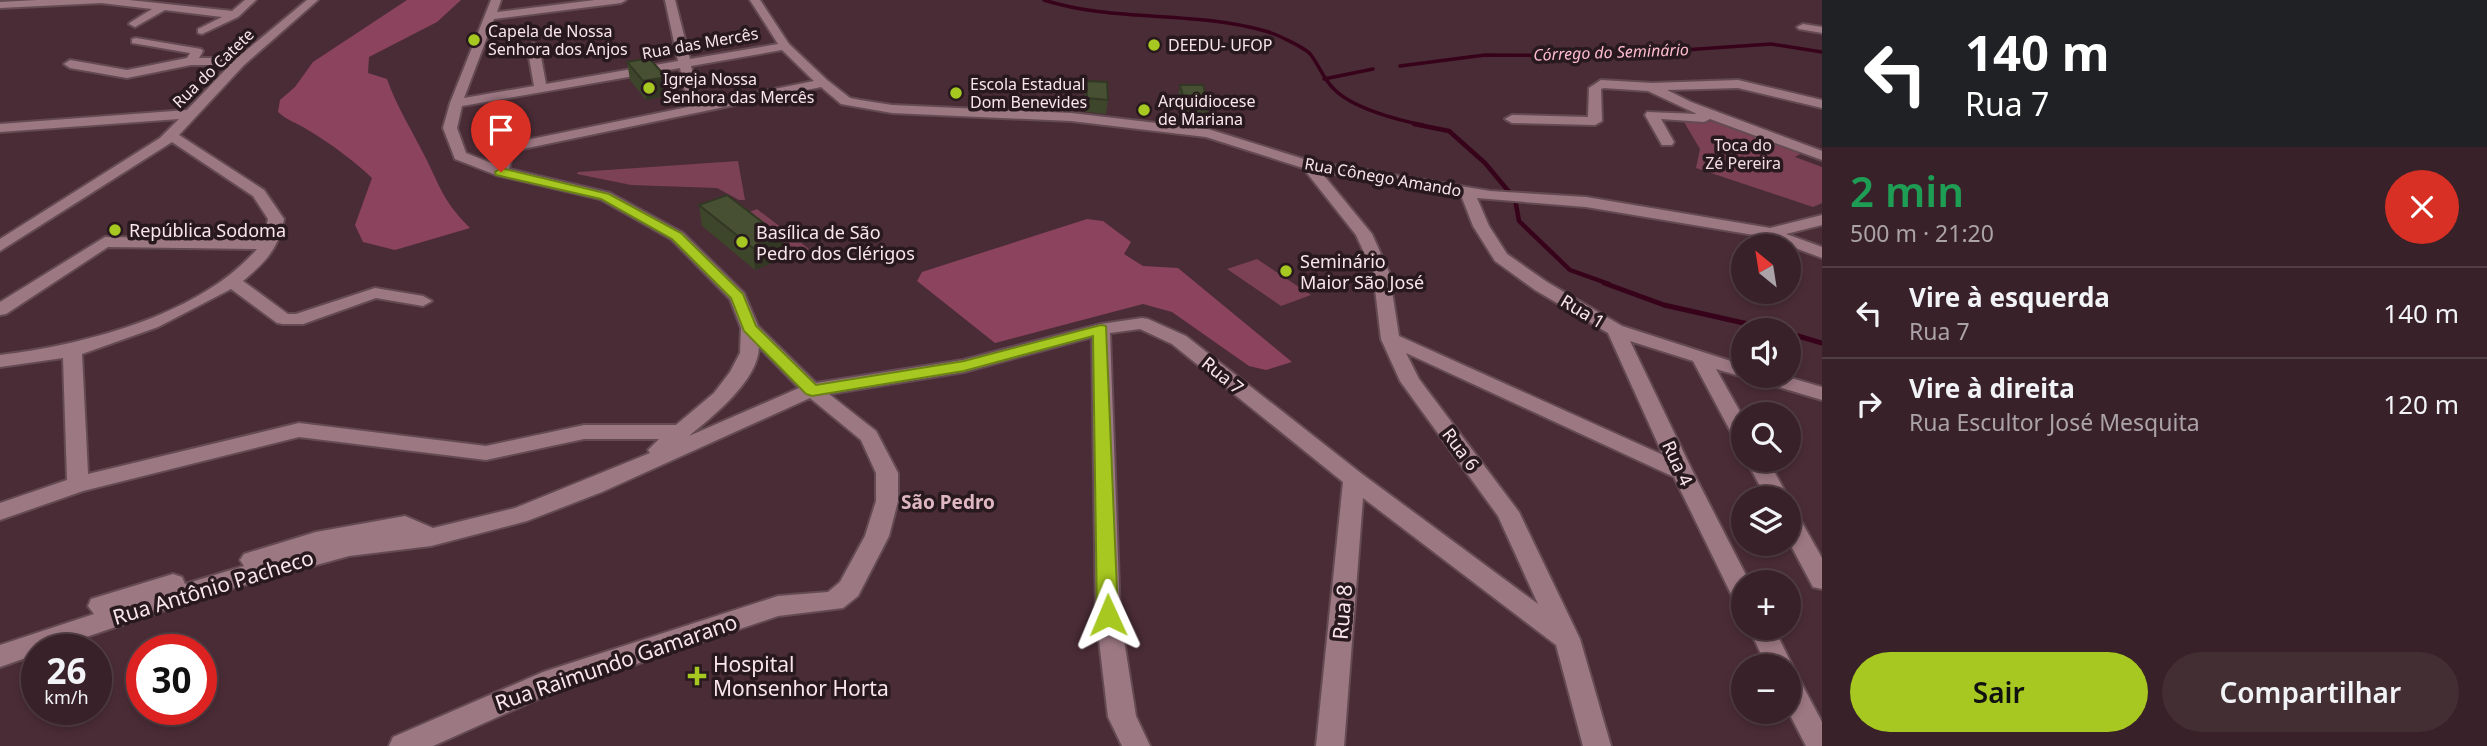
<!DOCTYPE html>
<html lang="pt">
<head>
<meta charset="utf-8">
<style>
  body { margin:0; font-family:"Noto Sans",sans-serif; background:#432e34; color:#f1f3f6; height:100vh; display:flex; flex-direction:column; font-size:26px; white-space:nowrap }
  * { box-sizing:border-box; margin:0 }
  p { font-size:23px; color:#aba3a8 }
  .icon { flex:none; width:38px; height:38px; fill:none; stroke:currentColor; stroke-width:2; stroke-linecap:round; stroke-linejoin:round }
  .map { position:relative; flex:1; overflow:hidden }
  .side { display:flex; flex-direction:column; background:#382128; width:665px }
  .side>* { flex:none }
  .guide { background:#202124; color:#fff; overflow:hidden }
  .needle { width:46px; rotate:330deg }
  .buttons { position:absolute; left:1731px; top:234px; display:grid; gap:14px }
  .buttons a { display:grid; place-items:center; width:70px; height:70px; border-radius:50%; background:#382128; box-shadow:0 4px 10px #0003,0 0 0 2px #523e45; font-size:35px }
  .speed { position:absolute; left:21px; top:634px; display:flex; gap:14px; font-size:35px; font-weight:700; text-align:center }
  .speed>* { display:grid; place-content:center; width:91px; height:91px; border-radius:50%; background:#382128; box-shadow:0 4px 10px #0003,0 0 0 2px #523e45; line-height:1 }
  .speed small { font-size:18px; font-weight:400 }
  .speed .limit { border:10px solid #d22; background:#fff; color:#111 }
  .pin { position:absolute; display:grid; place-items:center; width:60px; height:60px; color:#fff; margin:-72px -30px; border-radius:50% 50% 50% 0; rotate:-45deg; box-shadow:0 0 7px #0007 }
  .pin .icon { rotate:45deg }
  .me { position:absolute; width:77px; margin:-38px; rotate:359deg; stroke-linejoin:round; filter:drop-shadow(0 0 5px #0008) }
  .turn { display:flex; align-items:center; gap:24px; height:147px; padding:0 28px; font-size:32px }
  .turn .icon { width:91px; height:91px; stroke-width:2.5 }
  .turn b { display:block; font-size:49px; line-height:60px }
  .round { display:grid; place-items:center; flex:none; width:74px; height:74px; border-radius:37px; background:#432e34 }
  .head { display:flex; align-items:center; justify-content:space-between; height:119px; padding:0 28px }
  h1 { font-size:42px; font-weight:600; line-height:52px; color:#1e9e55 }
  .primary-button { display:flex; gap:14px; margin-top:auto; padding:14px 28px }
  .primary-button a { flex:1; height:80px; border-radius:42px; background:#a6c820; color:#111; font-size:28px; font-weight:600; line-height:80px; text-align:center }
  .primary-button a+a { background:#432e34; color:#f1f3f6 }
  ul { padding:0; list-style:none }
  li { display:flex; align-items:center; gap:21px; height:91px; padding:0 28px; border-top:2px solid #523e45 }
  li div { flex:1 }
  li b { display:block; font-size:26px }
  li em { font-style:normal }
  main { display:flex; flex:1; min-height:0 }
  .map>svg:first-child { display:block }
</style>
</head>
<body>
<main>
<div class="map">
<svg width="1822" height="746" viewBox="0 0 1822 746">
  <rect width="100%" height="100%" fill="#4a2c36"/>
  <!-- green -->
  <g fill="#7c4155">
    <path d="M1734,121L1809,149L1795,157L1822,167V203L1813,207L1696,168L1700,149L1684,122Z"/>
    <path d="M738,161L745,200H739L717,188L631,185L577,174L578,172Z"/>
    <path d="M757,209L809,249L791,256L739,216Z"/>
    <path d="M1257,259L1311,295L1281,306L1227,269Z"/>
  </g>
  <!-- forest -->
  <g fill="#8c435d">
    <path d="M407,0H461L437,22L369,57L368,73L387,79C396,105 409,125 421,149C440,184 440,198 470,228L395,250L363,242L355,225L372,178C352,159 331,144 308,130C297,123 288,121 278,112L280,100L295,87L313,62Z"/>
    <path d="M1087,219L1103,221L1131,242L1124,254L1143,266L1178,268L1292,362L1266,370L1249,366L1172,312L1143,304L995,343L917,281L922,272Z"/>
  </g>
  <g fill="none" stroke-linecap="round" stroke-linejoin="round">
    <!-- stream-far2 -->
    <g stroke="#37031a" stroke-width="3.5">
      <path d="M1044,0C1116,23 1193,10 1265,31C1274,33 1306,48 1311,55C1320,67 1324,80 1335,90C1353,108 1397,120 1423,125"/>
      <path d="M1400,66L1485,55L1596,56L1771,44L1822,52"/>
      <path d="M1324,79L1373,69"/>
    </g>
    <!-- stream-far1 -->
    <path stroke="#37031a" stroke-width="4.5" d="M1414,124L1449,131L1485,163L1515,199L1519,221L1570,270L1609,284"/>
    <!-- stream -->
    <g stroke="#37031a" stroke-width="5">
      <path d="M1604,283L1664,305L1779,331"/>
      <path d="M1788,333L1822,343"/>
    </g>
    <!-- minor casing -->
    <g stroke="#644a53" stroke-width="4">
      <g id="minor">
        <path d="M37,0H129L232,11L245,0H256L238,17L202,34L198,33V29L222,17L165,10L135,27L129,24L131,22L152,9L101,3L0,8V2Z"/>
        <path d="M307,0H318L244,65L179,135L264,190L284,219C278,250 266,261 243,281L288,314H296L375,288L423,296L432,301L423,306L376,298L303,324H283L277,323L231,289L158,327L82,354L88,474L299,423L486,446L584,425H676L714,393L730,372L740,353L741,328L730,299L671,239L600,199L496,175L455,159L443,128L450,103L491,0H501L497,12L595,0H626L621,3L494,19L464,98L534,86L527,46L533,43L539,46L546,84L678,61L665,0H675L690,59L778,44L750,0H760L789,44L827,80L850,98L860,100L892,105L1071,113L1208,129L1310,161L1490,191L1586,197L1770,228L1822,215V225L1786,234L1822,247V258L1766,237L1586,207L1477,198L1489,226L1507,254L1547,282L1622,326L1743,365V376H1746L1743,377L1716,369L1743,417V443L1736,441L1733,436L1693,361L1630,341L1693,472L1750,583H1743V603L1734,600L1674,477L1406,353L1419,379L1519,512L1580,639L1611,746H1583L1556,645L1363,498L1344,746H1316L1343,482L1172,344L1140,329L1110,333L1120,615L1136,716L1150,746H1122L1108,717L1096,615L1092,337L964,372L829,394L876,431L898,473V501L889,536L858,596L843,608L778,616L551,693L433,746H389L393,737L543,672L778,596L828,592L840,582L865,536L876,501V473L861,440L810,398L602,492L527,521L431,546L349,556L215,593L51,649H37V654L0,667V645L94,614L88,606L91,599L173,574L182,577L185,584L244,566L240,560L244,554L316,532L405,516L433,528L515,508L650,453L648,450L659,439H584L486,460L299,437L83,491L0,520V503L67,480L63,358L0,367V355C84,345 200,315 257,249L108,247L6,314L0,315V302L105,237L264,239L268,219L253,196L172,142L0,251V239L160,138L179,119L0,132V124L187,110L230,65H191L127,78L70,68L64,64L70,60L127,70L187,58L190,53L132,43V39L136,38L201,49L203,51L199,58H237ZM782,50L814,81L701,104L691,66ZM680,68L688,107L502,145L496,165L466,153L457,128L462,106ZM821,87L841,104L892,113L1071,121L1206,137L1303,168L1356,235L1373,272L1381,339L1400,381L1498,516L1538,604L1362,474L1186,336L1148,319L1142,318L1101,324L963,360L816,383L758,326L744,293L683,233L610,193L509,169L513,151ZM1321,172L1461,195L1473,226L1495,261L1535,290L1608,333L1663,455L1399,336L1389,272L1372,234ZM759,347L799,388L689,436C713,416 758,381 759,347Z"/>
        <path d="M1803,24L1822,27V33L1799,29L1797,27Z"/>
        <path d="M1601,80L1652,83L1738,80L1822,100V108L1738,88L1667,90L1691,102L1822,151V160L1710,119L1704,122L1661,119L1674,142L1672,145H1662L1645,115L1647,112L1697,114L1648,91L1604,88L1601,89L1602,121L1595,125L1512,123L1505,119L1512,115L1588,117L1589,88Z"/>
        <path d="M1753,376H1784L1822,387V400L1755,380Z"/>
        <path d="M1746,460H1768L1789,499L1788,500L1767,499Z"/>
        <path d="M1788,510L1796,512L1822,558V589L1813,587L1788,540Z"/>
        <path d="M1749,628H1774L1793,667L1790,672L1797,675L1822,722V746H1806L1788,711V667H1767Z"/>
      </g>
    </g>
    <!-- minor -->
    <use href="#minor" fill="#9c7883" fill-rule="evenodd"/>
  </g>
  <!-- wall -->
  <g fill="#3d452b">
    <path d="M627,62L669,95L646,100L630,80Z"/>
    <path d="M1086,81L1108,100L1106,114L1086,112L1085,95Z"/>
    <path d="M1180,85L1209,105L1206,119L1182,118L1178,99Z"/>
    <path d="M699,205L782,237L784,258L755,270L702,226Z"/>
  </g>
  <!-- shaded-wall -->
  <g fill="#323823">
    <path d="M666,77L669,95L646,100L643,81Z"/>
    <path d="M782,237L784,258L755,270L753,248Z"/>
  </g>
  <!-- building -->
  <g fill="#475032" stroke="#323823" stroke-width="2">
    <path d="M649,58L666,77L643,81L627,62Z"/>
    <path d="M1086,81L1107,82L1108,100L1087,98Z"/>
    <path d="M1180,85H1203L1209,105L1185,104Z"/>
    <path d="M727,195L782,237L753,248L699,205Z"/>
  </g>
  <!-- route -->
  <path fill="#a6c820" stroke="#6c8215" stroke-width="2" d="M501,168L609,194L681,233L743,294L756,326L816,385L964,361L1101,325L1106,326L1118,615L1115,621L1108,623L1100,621L1097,615L1093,336L964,371L812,396L806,394L744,331L731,298L672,239L601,199L496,175L495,172Z"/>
  <!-- markers -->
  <g fill="#a6c820" stroke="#27191e" stroke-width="2.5">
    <circle cx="474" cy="40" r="7"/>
    <circle cx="1154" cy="45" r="7"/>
    <circle cx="649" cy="88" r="7"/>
    <circle cx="956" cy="93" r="7"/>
    <circle cx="1144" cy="110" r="7"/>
    <circle cx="115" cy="230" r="7"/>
    <circle cx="742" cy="242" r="7"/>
    <circle cx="1286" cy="271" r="7"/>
    <path d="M693.5 665.5h7v7h7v7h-7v7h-7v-7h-7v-7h7z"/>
  </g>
  <g text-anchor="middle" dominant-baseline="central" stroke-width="7" stroke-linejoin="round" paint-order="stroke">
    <!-- far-poi labels -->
    <g font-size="16" fill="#f9e5eb" stroke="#27191e" text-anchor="start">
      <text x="488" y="31">Capela de Nossa<tspan x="488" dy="18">Senhora dos Anjos</tspan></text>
      <text x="1168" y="45">DEEDU- UFOP</text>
      <text x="663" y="79">Igreja Nossa<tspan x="663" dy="18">Senhora das Mercês</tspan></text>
      <text x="970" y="84">Escola Estadual<tspan x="970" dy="18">Dom Benevides</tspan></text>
      <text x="1158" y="101">Arquidiocese<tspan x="1158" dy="18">de Mariana</tspan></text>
    </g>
    <!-- far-street labels -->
    <g font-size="16" fill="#f9e5eb" stroke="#27191e">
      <text transform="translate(700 43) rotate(-10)">Rua das Mercês</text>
      <text transform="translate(213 68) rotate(-44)">Rua do Catete</text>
      <text transform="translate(1383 177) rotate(10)">Rua Cônego Amando</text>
    </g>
    <!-- far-water labels -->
    <g font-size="16" font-style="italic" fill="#ffbcd0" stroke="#27191e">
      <text transform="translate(1611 52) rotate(-2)">Córrego do Seminário</text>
    </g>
    <!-- far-park labels -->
    <g font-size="16" fill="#f4dce3" stroke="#27191e">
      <text x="1743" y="145">Toca do<tspan x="1743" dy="18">Zé Pereira</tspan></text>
    </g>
    <!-- poi labels -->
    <g font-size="18" fill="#f9e5eb" stroke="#27191e" text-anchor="start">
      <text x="129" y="230">República Sodoma</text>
      <text x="756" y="232">Basílica de São<tspan x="756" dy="21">Pedro dos Clérigos</tspan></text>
      <text x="1300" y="261">Seminário<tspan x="1300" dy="21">Maior São José</tspan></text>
    </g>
    <!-- street labels -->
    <g font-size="18" fill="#f9e5eb" stroke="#27191e">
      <text transform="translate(1583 311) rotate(31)">Rua 1</text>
      <text transform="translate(1223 375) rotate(39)">Rua 7</text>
      <text transform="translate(1461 449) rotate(53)">Rua 6</text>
      <text transform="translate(1678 463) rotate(65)">Rua 4</text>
    </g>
    <!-- neighbourhood labels -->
    <g font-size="19" font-weight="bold" fill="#deb7c2" stroke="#27191e">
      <text x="948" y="502">São Pedro</text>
    </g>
    <!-- near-street labels -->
    <g font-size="21" fill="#f9e5eb" stroke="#27191e">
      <text transform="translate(213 587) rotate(-17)">Rua Antônio Pacheco</text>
      <text transform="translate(1342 612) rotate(-85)">Rua 8</text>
      <text transform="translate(616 662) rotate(-19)">Rua Raimundo Gamarano</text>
    </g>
    <!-- near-poi labels -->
    <g font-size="21" fill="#f9e5eb" stroke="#27191e" text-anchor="start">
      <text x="713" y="664">Hospital<tspan x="713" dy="24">Monsenhor Horta</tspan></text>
    </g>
  </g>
</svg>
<div class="buttons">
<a><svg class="needle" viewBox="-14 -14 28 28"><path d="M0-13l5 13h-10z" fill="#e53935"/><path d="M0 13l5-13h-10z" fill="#aba3a8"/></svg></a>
<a><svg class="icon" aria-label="sound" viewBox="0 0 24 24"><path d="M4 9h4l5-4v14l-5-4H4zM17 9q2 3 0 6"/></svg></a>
<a><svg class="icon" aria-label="search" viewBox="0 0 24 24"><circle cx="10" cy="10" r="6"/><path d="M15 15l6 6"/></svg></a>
<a><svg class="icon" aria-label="layers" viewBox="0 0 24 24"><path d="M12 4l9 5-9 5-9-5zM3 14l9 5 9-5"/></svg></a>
<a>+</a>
<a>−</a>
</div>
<div class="speed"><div>26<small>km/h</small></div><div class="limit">30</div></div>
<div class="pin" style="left:501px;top:172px;background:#d93025"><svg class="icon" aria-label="arrive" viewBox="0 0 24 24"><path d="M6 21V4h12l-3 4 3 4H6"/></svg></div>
<svg class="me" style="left:1108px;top:615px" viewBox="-20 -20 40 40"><path d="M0-17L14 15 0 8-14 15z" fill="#a6c820" stroke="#fff" stroke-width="4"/></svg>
</div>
<section class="side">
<div class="guide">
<div class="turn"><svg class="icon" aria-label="left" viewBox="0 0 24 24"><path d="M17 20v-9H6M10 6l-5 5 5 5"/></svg><div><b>140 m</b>Rua 7</div></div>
</div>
<div class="head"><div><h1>2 min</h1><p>500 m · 21:20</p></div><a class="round" style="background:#d93025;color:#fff"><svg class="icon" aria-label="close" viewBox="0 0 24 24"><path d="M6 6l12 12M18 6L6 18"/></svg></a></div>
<ul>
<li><svg class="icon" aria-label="left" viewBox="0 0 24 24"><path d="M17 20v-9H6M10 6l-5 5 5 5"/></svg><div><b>Vire à esquerda</b><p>Rua 7</p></div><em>140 m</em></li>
<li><svg class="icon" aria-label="right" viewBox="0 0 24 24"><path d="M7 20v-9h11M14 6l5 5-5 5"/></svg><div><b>Vire à direita</b><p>Rua Escultor José Mesquita</p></div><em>120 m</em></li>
</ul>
<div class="primary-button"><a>Sair</a><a>Compartilhar</a></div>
</section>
</main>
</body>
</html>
